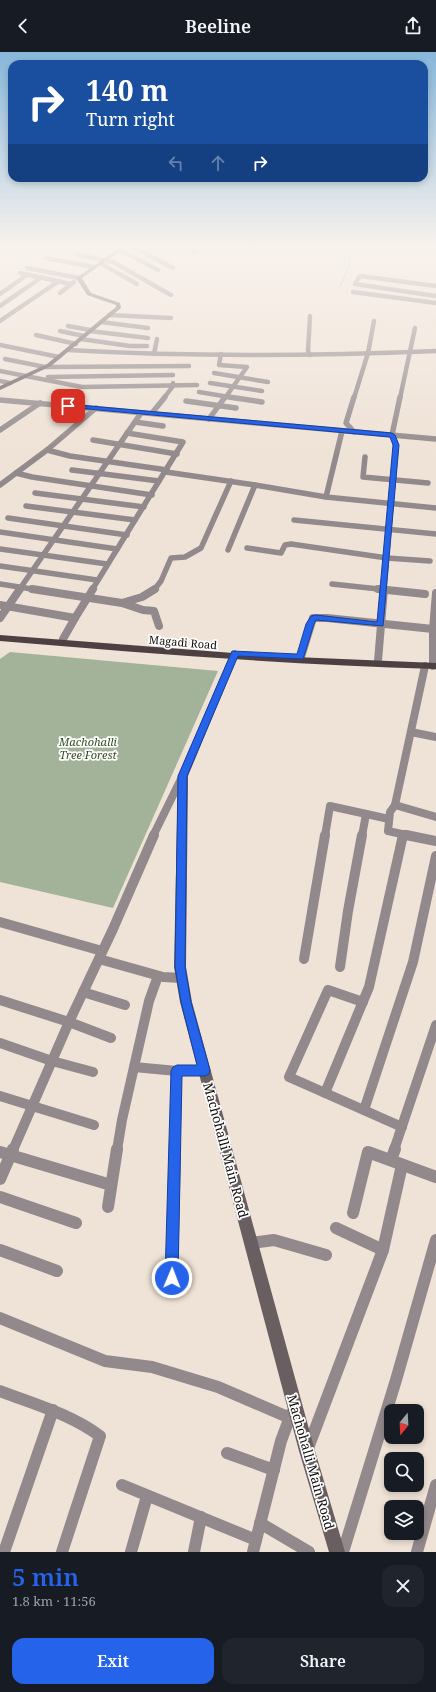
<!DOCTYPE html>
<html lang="en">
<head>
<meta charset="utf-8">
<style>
  body { margin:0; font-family:"Noto Serif",serif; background:#20242c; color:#f1f3f6; height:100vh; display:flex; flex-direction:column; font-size:15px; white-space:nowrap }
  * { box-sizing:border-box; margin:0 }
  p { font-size:13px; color:#9ea1a6 }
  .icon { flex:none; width:22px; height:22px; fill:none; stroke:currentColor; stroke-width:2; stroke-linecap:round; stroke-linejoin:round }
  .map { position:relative; height:1500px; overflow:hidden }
  .sheet { display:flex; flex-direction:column; background:#171b24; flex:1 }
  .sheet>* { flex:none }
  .guide { position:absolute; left:8px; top:8px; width:420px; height:122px; border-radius:12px; box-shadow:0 2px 6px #0003; background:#1a4fa0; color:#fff; overflow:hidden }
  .needle { width:26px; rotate:198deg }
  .controls { position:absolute; left:384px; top:1352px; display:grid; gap:8px }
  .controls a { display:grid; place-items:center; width:40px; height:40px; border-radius:8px; background:#171b24; box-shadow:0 2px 6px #0003; font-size:20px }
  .pin { position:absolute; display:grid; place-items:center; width:34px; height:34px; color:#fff; margin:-17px; border-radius:8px; box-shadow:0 2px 6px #0006 }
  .me { position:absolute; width:44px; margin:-22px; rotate:1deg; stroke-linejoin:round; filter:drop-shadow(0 0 3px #0008) }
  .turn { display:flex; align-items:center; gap:14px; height:84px; padding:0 12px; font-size:18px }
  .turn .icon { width:52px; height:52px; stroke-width:2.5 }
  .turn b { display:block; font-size:28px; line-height:34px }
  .lanes { display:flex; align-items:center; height:38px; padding:0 12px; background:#0003; justify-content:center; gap:20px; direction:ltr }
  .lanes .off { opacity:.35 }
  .round { display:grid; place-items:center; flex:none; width:42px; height:42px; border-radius:12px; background:#20242c }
  .summary { display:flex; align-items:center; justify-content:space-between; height:68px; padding:0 12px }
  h1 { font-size:24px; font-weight:600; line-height:30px; color:#2563eb }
  .cta { display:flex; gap:8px; margin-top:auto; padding:8px 12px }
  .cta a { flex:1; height:46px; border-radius:12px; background:#2563eb; color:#fff; font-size:16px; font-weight:600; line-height:46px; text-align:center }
  .cta a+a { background:#20242c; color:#f1f3f6 }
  header { display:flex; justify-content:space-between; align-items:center; height:52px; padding:0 12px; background:#171b24; font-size:18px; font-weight:600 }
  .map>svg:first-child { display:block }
</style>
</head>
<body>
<header><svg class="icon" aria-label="back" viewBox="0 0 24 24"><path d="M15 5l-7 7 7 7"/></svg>Beeline<svg class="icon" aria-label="share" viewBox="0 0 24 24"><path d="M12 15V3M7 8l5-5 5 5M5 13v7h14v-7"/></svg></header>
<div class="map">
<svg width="436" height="1500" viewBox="0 0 436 1500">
  <rect width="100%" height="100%" fill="#efe2d6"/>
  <!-- forest -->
  <path fill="#a2b399" d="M10,600L218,619L113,856L0,830V607Z"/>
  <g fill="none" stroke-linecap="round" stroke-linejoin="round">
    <!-- stream -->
    <path stroke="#96bbc4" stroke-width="1" d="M335,195L347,201L350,211L340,235"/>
    <!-- street-far4 -->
    <g stroke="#91898b" stroke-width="4.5">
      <path d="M134,195L173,216"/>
      <path d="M187,195L195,199"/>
      <path d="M120,198L158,218"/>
      <path d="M76,202L113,210L171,243"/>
      <path d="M46,206L94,215"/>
      <path d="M100,211L137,232"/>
      <path d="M27,216L79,226"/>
      <path d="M20,221L71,232"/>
      <path d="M436,234L360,224L355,232L436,244"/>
      <path d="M353,240L436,251"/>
      <path d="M60,241L74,230"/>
      <path d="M0,242L27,223"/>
      <path d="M0,254L42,225"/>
      <path d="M109,263L171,266"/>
      <path d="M310,264L308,299L310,303"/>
      <path d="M0,269L59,229"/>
      <path d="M101,270L148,276"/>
      <path d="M68,274L90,278"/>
      <path d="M60,279L84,284"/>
      <path d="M90,279L148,286"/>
      <path d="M36,283L76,292"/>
      <path d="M81,287L130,294H147"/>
      <path d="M0,293L59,305"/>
      <path d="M68,298C191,305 313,304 436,299"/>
      <path d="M154,302L157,287"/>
      <path d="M221,302L219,313L247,315L225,346"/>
      <path d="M5,307L45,315L189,314"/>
      <path d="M0,319L82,335L197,333"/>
      <path d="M214,321L268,330"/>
      <path d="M48,325L173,323"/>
      <path d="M0,329L10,331"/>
      <path d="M210,331L262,339"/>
      <path d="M199,340L235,346"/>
      <path d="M164,346L173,334V331"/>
      <path d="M354,346L368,301L374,269"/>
      <path d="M400,346L415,276"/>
    </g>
    <!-- street-far3 -->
    <g stroke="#91898b" stroke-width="5.5">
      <path d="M229,345L262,350"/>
      <path d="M0,348L436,387"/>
      <path d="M186,349L236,356"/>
      <path d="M152,361L165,345"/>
      <path d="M209,367L225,345"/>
      <path d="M135,370L163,374"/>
      <path d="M0,378L40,351"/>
      <path d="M342,379L326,445L436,456"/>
      <path d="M354,380L346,371L354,345"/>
      <path d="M93,388L177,402"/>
      <path d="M47,398L70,404L167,418"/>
      <path d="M365,405L363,425L428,431"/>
      <path d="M72,418L159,429"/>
      <path d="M166,420L255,433"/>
      <path d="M16,421L32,425L152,443"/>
      <path d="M0,433L47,398L96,356"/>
      <path d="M35,441L144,455"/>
      <path d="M26,454L135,468"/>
      <path d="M8,466L127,483"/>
      <path d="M294,468L436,482"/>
      <path d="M0,480L117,497"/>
      <path d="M247,496L281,501L285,493L291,492L387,506L430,509"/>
      <path d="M0,497L107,512"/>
      <path d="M228,498L255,433L326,445"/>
      <path d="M0,514L97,528"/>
      <path d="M0,532L38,538"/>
      <path d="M332,532L388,538"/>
      <path d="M19,538L141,361"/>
      <path d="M92,538L183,390L127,381"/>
      <path d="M154,538L161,529L171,506L185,505L201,496L231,429"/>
      <path d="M384,538L396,393L392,383L400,345"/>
    </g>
    <!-- street-far2 -->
    <g stroke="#91898b" stroke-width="8">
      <path d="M32,537L122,551"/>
      <path d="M155,537L142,545L122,551L143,558L154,559L159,574"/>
      <path d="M378,537L425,542"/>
      <path d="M0,553L75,566L93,537"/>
      <path d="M0,566L20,537"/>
      <path d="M433,577L436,541"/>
      <path d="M63,587L75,566"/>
      <path d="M301,605L313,566H327L433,577V614"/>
      <path d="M378,609L384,537"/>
      <path d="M411,680L436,685"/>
      <path d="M395,753L436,765"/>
      <path d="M153,784L182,725"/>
      <path d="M325,784L330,754L389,767"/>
      <path d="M362,784L366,762"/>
      <path d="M403,784V782"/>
      <path d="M411,784L388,779L390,760L395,753L425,614"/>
    </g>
    <!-- street-far1 -->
    <g stroke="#91898b" stroke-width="10">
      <path d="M406,783L436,789"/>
      <path d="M0,870L102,899"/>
      <path d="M99,907L163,925L182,926"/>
      <path d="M304,907L325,783"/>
      <path d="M340,915L348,859L362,783"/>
      <path d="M83,940L125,953"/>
      <path d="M0,948L69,970L111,986"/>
      <path d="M363,950L328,938L289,1025L402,1075"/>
      <path d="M0,991L52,1009L93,1020"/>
      <path d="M134,1015L177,1019L205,1018"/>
      <path d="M325,1041L369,935L403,783"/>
      <path d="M0,1044L94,1073"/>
      <path d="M364,1058L413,910L436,804"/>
      <path d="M13,1098L69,970L113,877L154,783"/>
      <path d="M117,1098L122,1068L149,949L158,924"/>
      <path d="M175,1098L177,1019"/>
      <path d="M394,1098L436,973"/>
    </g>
    <!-- street -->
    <g stroke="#91898b" stroke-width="12">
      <path d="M0,1100L111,1133"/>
      <path d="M391,1108L395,1097"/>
      <path d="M0,1127L13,1097"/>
      <path d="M0,1145L76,1171"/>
      <path d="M108,1155L117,1097"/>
      <path d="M353,1161L368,1100L436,1125"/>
      <path d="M336,1176L383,1198"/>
      <path d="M251,1191L274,1188L326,1203"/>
      <path d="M0,1198L57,1219"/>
      <path d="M172,1226L175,1097"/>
      <path d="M0,1266L105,1309L152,1315L218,1335L290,1366"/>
      <path d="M0,1339C34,1352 70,1362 100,1384L62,1500"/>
      <path d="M308,1396L383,1198L402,1113"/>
      <path d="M227,1401L274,1418"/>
      <path d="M122,1433L256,1488"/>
      <path d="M260,1471L309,1500"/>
      <path d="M4,1500L53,1358"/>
      <path d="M131,1500L147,1444"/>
      <path d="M194,1500L201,1465"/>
      <path d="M253,1500L281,1389L291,1362"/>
      <path d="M343,1500L396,1328L436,1188"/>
      <path d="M417,1500L436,1433"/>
    </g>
    <!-- secondary -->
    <g fill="#695e60" fill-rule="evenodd">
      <path d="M121,195H126L82,226L91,241L120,251L121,256L51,314L0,338V334L47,312L116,255V253L87,243L76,226Z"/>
      <path d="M235,598L239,601L188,724L186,915L192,950L315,1399L345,1500H329L299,1399L180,950L174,915L178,724L231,601Z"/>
    </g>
    <!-- primary -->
    <path fill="#4d4043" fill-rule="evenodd" d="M0,583L272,604L436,611V617C290,613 145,601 0,589Z"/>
  </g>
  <!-- sky -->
  <linearGradient id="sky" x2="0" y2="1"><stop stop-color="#87b7da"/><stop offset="0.48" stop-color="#f8f2ed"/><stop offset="1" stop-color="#f8f2ed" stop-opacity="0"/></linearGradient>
  <rect width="436" height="405" fill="url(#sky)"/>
  <!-- route -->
  <path fill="#2563eb" stroke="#184099" d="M68,352L392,381L395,383L399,393L383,574L316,568L314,572L303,607L238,604L187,724L185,915L191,950L210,1018L209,1022L205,1024H182L178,1226L176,1230L172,1232L167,1230L165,1226L171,1019L173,1015L177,1013H197L181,950L175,915L178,724L232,599L297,602L306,572L311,564L316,563L377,570L393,393L390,385L66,355L65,354Z"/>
  <g text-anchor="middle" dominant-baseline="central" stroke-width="3.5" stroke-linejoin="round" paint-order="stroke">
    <!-- street labels -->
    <g font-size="11" fill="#110d09" stroke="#fff">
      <text transform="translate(183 590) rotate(5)">Magadi Road</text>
    </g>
    <!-- park labels -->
    <g font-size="11" font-style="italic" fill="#324b22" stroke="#fff">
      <text x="88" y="689">Machohalli<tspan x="88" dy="13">Tree Forest</tspan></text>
    </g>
    <!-- near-street labels -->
    <g font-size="13" fill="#110d09" stroke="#fff">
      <text transform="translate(226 1098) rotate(75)">Machohalli Main Road</text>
      <text transform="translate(311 1410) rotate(74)">Machohalli Main Road</text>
    </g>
  </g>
</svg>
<div class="controls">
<a><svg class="needle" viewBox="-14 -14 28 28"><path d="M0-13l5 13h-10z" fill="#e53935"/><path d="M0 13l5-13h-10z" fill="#9ea1a6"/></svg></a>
<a><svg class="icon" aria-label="search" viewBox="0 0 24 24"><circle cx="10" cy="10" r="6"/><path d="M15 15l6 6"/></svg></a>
<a><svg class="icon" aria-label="layers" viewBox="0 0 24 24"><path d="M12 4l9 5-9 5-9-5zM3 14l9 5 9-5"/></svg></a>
</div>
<div class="pin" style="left:68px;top:354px;background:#d93025"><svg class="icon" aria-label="arrive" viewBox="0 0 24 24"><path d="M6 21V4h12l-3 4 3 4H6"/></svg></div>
<svg class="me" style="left:172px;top:1226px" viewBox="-20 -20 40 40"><circle r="17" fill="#2563eb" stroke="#fff" stroke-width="3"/><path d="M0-11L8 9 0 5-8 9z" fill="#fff"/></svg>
<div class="guide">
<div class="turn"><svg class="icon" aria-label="right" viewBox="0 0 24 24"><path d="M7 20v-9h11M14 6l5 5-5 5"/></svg><div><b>140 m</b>Turn right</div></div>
<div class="lanes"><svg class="icon off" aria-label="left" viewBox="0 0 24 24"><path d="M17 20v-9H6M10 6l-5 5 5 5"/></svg><svg class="icon off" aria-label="ahead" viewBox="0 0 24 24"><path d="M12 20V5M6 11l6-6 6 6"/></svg><svg class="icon" aria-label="right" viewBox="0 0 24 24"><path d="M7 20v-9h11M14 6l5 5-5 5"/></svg></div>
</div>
</div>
<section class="sheet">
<div class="summary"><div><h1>5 min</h1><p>1.8 km · 11:56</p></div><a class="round"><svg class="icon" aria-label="close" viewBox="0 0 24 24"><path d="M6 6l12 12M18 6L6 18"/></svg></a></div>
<div class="cta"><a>Exit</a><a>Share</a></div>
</section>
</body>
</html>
